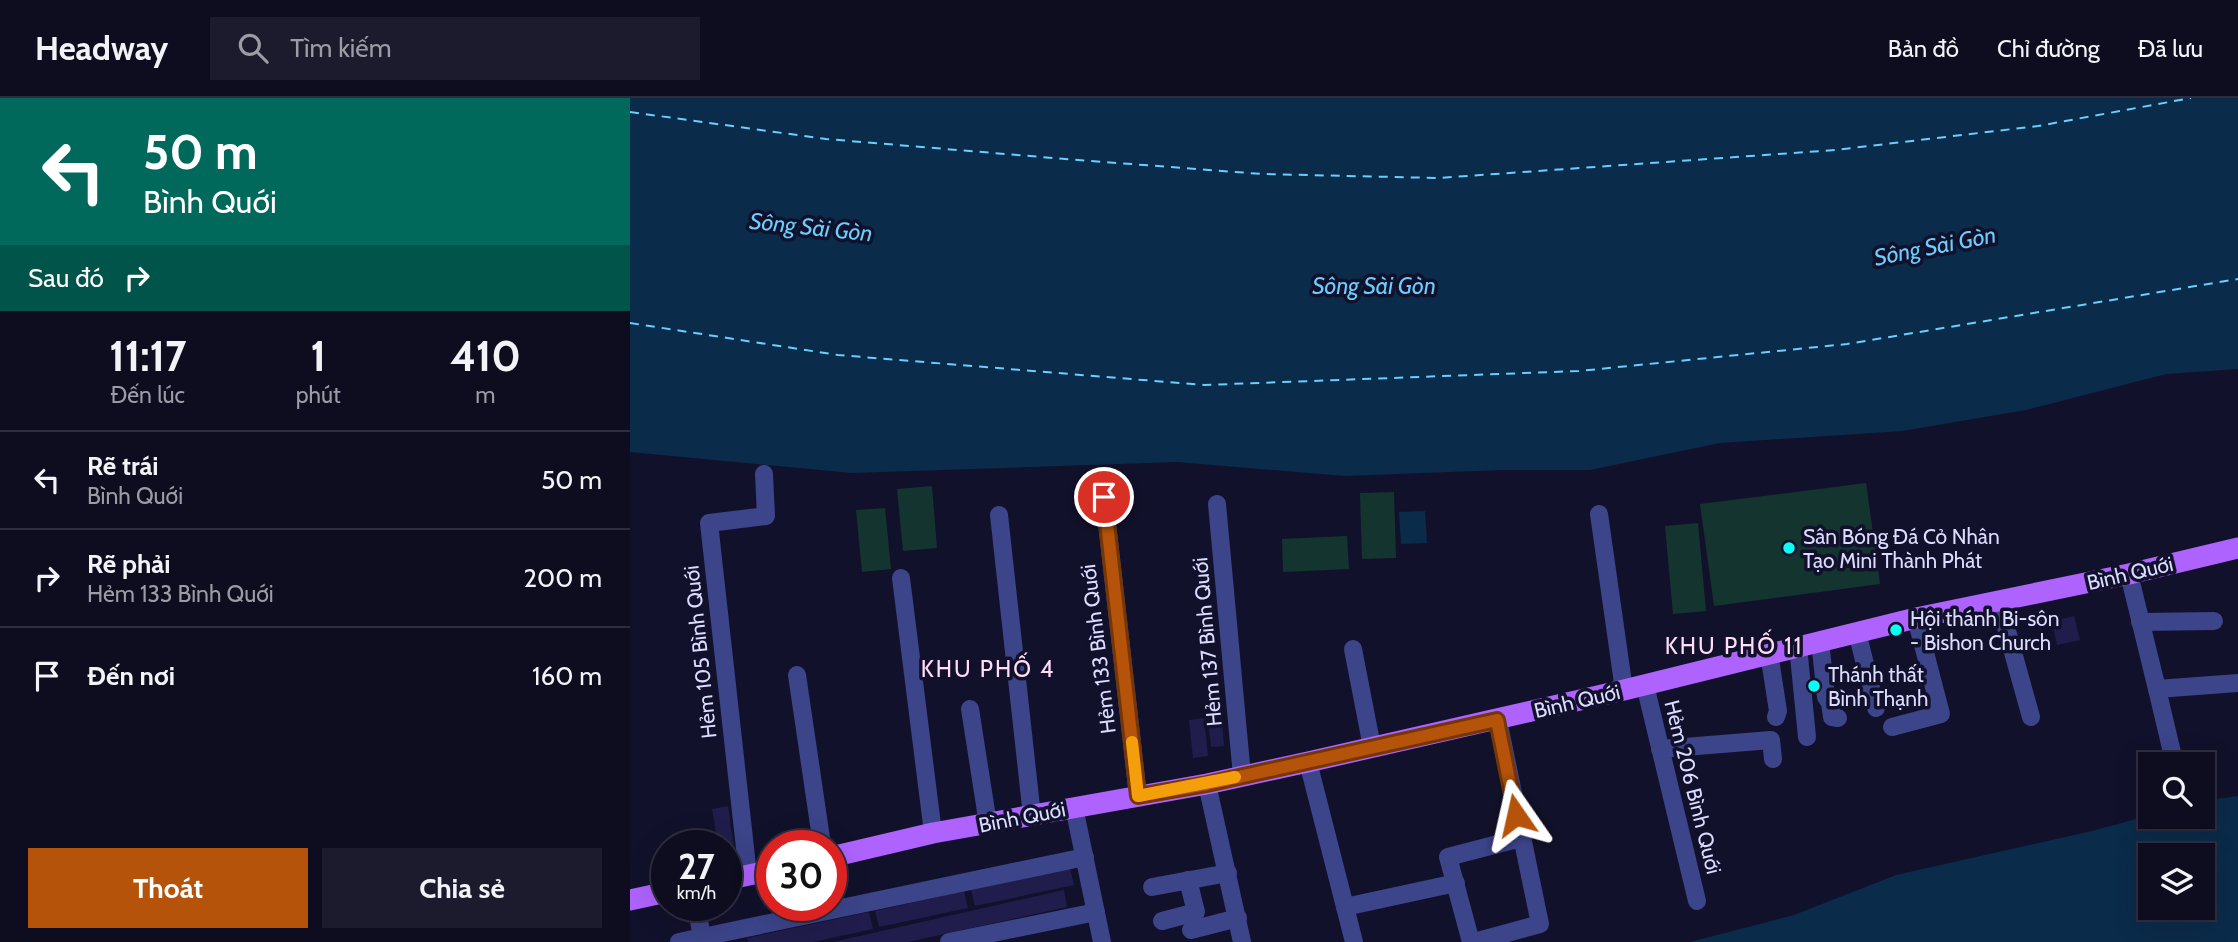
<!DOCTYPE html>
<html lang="vi">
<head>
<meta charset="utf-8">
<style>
  body { margin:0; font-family:Cabin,sans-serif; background:#1c1b2d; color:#f1f3f6; height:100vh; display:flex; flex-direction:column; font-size:26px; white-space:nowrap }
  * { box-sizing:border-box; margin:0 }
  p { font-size:23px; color:#9b9ca5 }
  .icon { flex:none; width:38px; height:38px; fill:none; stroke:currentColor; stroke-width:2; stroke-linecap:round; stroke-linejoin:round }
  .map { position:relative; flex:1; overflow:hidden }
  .drawer { display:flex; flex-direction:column; background:#0e0d20; width:630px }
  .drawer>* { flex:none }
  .banner { background:#00695c; color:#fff; overflow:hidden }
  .fabs { position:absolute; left:1508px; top:654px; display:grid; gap:14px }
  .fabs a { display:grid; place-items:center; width:77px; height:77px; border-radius:0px; background:#0e0d20; box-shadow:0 7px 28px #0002,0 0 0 2px #2e2d3e; font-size:35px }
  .speed { position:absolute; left:21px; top:732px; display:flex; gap:14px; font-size:35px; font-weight:700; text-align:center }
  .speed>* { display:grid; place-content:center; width:91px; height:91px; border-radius:50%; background:#0e0d20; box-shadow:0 7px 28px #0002,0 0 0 2px #2e2d3e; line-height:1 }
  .speed small { font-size:18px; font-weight:400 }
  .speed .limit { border:10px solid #d22; background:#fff; color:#111 }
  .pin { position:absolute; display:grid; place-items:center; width:60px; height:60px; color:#fff; margin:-30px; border:4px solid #fff; border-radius:50%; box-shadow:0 2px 7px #0007 }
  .me { position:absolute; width:77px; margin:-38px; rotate:349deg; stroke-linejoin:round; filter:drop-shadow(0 0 5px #0008) }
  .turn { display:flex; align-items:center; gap:24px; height:147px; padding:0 28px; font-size:32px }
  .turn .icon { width:91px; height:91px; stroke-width:2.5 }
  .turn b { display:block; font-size:49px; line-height:60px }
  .then { display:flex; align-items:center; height:66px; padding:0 28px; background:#0003; gap:14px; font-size:26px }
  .eta { display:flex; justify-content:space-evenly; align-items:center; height:119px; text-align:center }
  .eta b { font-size:42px; font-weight:700; line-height:49px }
  .cta { display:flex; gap:14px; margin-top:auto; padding:14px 28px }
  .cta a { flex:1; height:80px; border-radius:0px; background:#b45309; color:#fff; font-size:28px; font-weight:700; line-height:80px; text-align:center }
  .cta a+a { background:#1c1b2d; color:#f1f3f6 }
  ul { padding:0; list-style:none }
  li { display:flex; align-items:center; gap:21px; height:98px; padding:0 28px; border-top:2px solid #2e2d3e }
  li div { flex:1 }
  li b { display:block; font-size:26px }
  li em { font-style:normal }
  header { display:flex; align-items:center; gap:42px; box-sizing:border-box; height:98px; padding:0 35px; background:#0e0d20; border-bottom:2px solid #2e2d3e }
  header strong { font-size:33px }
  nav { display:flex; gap:38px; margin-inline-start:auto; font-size:24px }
  .search { width:490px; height:63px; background:#1c1b2d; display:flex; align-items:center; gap:18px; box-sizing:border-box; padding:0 24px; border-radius:0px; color:#9b9ca5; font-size:26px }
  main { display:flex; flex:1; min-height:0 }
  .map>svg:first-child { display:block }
</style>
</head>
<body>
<header>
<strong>Headway</strong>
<div class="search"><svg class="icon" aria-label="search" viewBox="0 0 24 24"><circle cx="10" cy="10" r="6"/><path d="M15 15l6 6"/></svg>Tìm kiếm</div>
<nav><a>Bản đồ</a><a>Chỉ đường</a><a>Đã lưu</a></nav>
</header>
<main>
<section class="drawer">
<div class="banner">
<div class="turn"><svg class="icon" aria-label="left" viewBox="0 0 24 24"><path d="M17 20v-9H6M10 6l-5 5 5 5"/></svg><div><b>50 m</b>Bình Quới</div></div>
<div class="then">Sau đó<svg class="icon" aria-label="right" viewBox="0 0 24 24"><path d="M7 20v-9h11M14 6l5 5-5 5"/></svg></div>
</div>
<div class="eta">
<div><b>11:17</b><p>Đến lúc</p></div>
<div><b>1</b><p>phút</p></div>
<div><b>410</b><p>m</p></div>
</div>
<ul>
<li><svg class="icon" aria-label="left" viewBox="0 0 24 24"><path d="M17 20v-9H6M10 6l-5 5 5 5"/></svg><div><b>Rẽ trái</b><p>Bình Quới</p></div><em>50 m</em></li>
<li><svg class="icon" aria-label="right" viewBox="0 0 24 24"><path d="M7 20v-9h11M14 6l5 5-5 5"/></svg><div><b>Rẽ phải</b><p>Hẻm 133 Bình Quới</p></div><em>200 m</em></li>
<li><svg class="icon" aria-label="arrive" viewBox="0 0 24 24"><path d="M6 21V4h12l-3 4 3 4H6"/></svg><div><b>Đến nơi</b></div><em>160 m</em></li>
</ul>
<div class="cta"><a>Thoát</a><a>Chia sẻ</a></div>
</section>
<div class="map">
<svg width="1608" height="844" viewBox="0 0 1608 844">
  <rect width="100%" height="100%" fill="#12112b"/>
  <!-- green -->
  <g fill="#14352f">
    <path d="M1236,385L1250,486L1084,508L1070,406Z"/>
    <path d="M302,388L307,450L273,453L267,391Z"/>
    <path d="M764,394L766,460L732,461L730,395Z"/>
    <path d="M255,410L261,471L232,474L226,412Z"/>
    <path d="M1068,425L1076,513L1043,516L1035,428Z"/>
    <path d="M717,438L719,471L653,474L652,441Z"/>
  </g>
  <!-- water -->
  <g fill="#0b2b4a" fill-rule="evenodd">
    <path d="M0,0H1608V271L1536,276L1396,312L1272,333L1090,345L960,372H872L715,378L547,364L222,375L0,354Z"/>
    <path d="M795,413L797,445L771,446L769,414Z"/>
    <path d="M1608,698V844H1060L1164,817L1266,777L1462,733L1521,717V719H1573V703ZM1521,758H1573V810H1521Z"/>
  </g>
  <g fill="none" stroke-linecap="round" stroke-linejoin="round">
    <!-- ferry -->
    <g stroke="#6acefe" stroke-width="2" stroke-dasharray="9 7" stroke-linecap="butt">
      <path d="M0,14L196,41L435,61L632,76L808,80L1205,52L1408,28L1561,0"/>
      <path d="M0,225L208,257L574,287L949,273L1217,246L1608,181"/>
    </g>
  </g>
  <!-- building -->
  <g fill="#201d4c">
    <path d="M1444,518L1450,542L1427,547L1422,523Z"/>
    <path d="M591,613L594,648L581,649L577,614Z"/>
    <path d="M574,620L578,658L563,660L559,622Z"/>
    <path d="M98,708L104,749L96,750V747H88L82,711Z"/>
    <path d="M440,770L444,787L345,808L341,792Z"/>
    <path d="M434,792L437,809L278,844H203Z"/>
    <path d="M334,793L338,810L249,829L245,813Z"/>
    <path d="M239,814L243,831L183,844H118L117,840Z"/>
  </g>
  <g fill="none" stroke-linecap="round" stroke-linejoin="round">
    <!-- minor -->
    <g stroke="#3c448a" stroke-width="18">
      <path d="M474,399L508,698"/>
      <path d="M587,406L612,678"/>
      <path d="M969,416L994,592"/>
      <path d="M369,417L402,718"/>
      <path d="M1499,476L1527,591L1608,585"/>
      <path d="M271,480L303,735"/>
      <path d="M1369,504L1401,619"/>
      <path d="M1510,524L1584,523"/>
      <path d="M1227,534L1246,610"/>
      <path d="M1190,543L1196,599L1200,605L1202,619L1208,620"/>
      <path d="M1168,548L1177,639"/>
      <path d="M723,551L742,649"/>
      <path d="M1139,555L1148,613L1146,619"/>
      <path d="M167,577L192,747"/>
      <path d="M1015,587L1067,803"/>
      <path d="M1527,591L1545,667"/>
      <path d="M340,611L358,726"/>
      <path d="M1262,629L1311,616L1286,520"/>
      <path d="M1030,651L1141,642L1143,661"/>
      <path d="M678,664L724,844"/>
      <path d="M577,686L612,844"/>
      <path d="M444,709L472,844"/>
      <path d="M118,777L79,425L136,418L134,376"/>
      <path d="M522,789L598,775"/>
      <path d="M66,807L73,844"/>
      <path d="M715,809L826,785"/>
      <path d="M532,823L566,814L558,782"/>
      <path d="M561,832L608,820"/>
      <path d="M49,844L455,759"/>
      <path d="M319,844L466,814"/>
      <path d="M841,844L818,759L891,740"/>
      <path d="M844,844L910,826L868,622"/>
    </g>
    <!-- major -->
    <g stroke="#af63fe" stroke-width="21">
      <path d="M201,759L303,735L577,686L678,664L994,592L1286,520L1499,476L1608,450"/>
      <path d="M96,782L142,772"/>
      <path d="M0,802L37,794"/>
    </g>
  </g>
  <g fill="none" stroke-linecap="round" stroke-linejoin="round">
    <!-- route casing -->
    <g stroke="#753606" stroke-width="18">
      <path id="route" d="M474,399L508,698L577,686L867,622L886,717"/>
    </g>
    <!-- route -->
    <use href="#route" stroke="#b45309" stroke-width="12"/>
    <!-- slow -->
    <path stroke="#f59e0b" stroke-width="12" d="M502,644L508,698L605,679"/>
  </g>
  <!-- markers -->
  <g fill="#08fef5" stroke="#12112b" stroke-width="2.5">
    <circle cx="1159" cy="450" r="7"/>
    <circle cx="1266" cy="532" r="7"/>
    <circle cx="1184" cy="588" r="7"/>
  </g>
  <g text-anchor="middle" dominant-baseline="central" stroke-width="7" stroke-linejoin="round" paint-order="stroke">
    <!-- poi labels -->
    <g font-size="21" fill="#dbdcff" stroke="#12112b" text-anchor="start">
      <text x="1173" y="438">Sân Bóng Đá Cỏ Nhân<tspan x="1173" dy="24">Tạo Mini Thành Phát</tspan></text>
      <text x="1280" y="520">Hội thánh Bi-sôn<tspan x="1280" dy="24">- Bishon Church</tspan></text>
      <text x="1198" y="576">Thánh thất<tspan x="1198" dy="24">Bình Thạnh</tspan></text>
    </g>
    <!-- street labels -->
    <g font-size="21" fill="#dbdcff" stroke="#12112b">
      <text transform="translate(1500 475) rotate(-13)">Bình Quới</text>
      <text transform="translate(577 544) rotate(-95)">Hẻm 137 Bình Quới</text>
      <text transform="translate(468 551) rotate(-97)">Hẻm 133 Bình Quới</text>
      <text transform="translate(70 554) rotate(-96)">Hẻm 105 Bình Quới</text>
      <text transform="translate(947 603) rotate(-13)">Bình Quới</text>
      <text transform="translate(1063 689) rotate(76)">Hẻm 206 Bình Quới</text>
      <text transform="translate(392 719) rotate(-11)">Bình Quới</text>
    </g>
    <!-- water labels -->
    <g font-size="23" font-style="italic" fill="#6acefe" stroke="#12112b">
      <text transform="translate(181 129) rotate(6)">Sông Sài Gòn</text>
      <text transform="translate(1305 148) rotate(-11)">Sông Sài Gòn</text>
      <text x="744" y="188">Sông Sài Gòn</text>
    </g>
    <!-- neighbourhood labels -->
    <g font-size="23" letter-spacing="2" fill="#ffddf7" stroke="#12112b">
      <text x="1104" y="548">KHU PHỐ 11</text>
      <text x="358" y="571">KHU PHỐ 4</text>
    </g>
  </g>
</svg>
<div class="fabs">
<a><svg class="icon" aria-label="search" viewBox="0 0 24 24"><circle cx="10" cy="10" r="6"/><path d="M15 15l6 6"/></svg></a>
<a><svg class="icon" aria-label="layers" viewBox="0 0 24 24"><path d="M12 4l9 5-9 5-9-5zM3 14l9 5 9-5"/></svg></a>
</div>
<div class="speed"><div>27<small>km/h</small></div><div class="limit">30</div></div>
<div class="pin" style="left:474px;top:399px;background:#d93025"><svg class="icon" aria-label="arrive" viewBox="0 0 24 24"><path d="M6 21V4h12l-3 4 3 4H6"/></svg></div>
<svg class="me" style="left:886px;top:717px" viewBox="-20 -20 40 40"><path d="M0-17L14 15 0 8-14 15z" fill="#b45309" stroke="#fff" stroke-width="4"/></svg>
</div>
</main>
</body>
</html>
